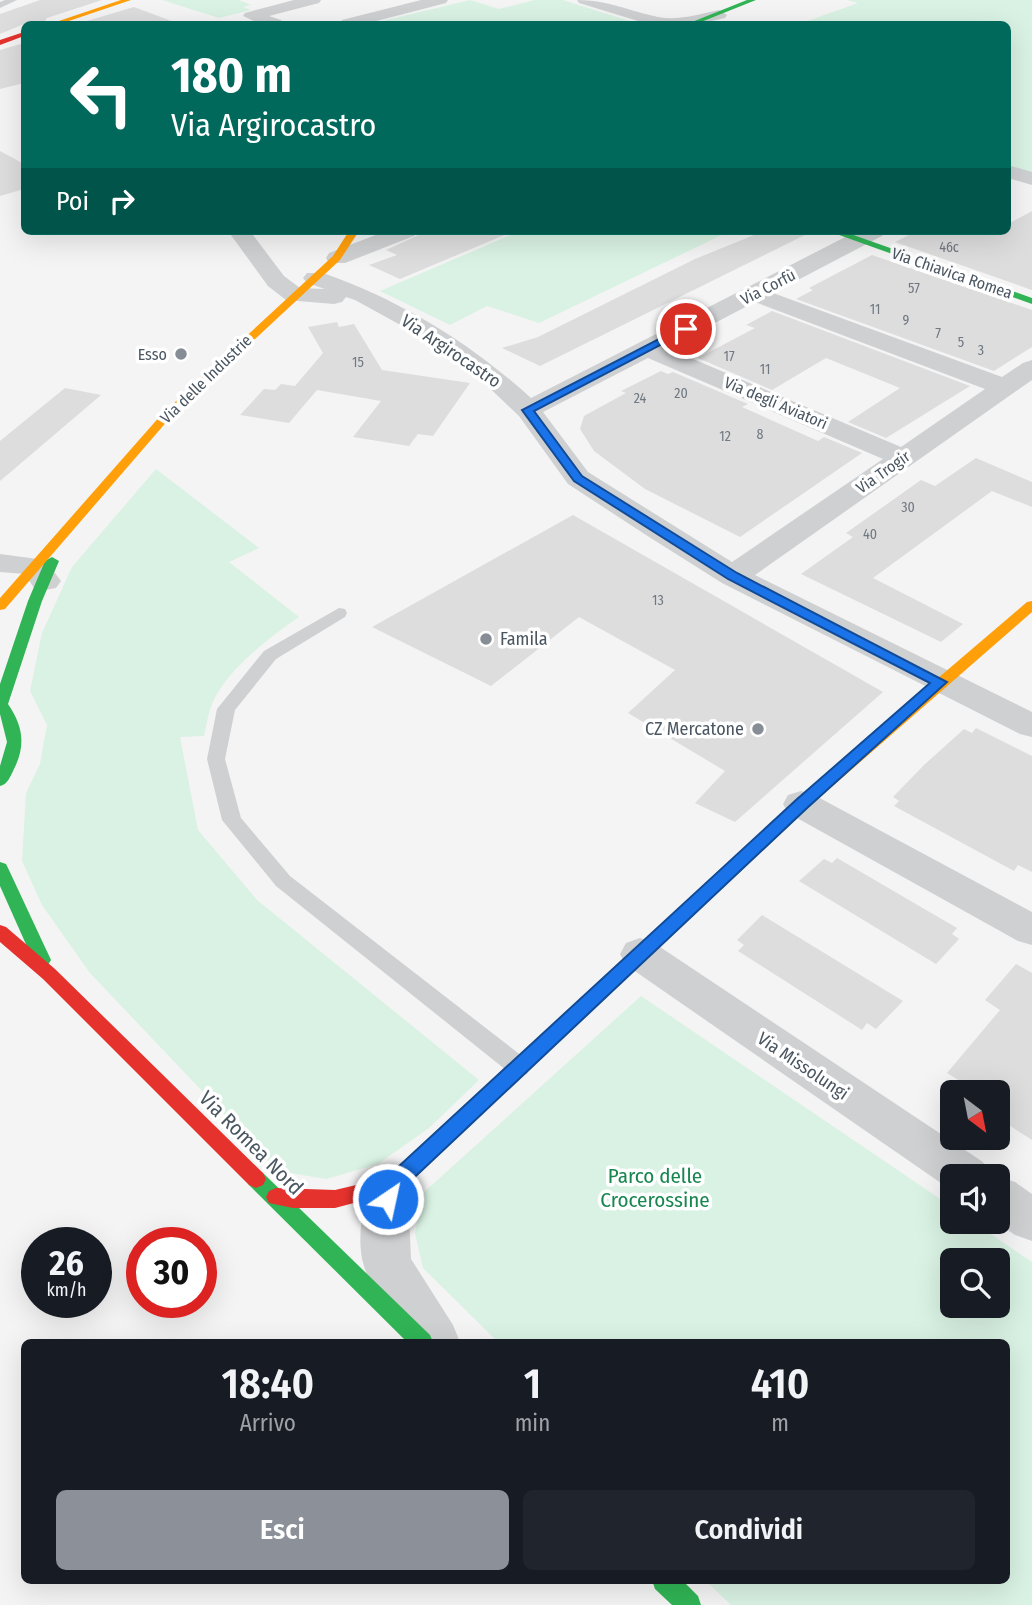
<!DOCTYPE html>
<html lang="it">
<head>
<meta charset="utf-8">
<style>
  body { margin:0; font-family:"Fira Sans Condensed",sans-serif; background:#20242c; color:#f1f3f6; height:100vh; display:flex; flex-direction:column; font-size:26px; white-space:nowrap }
  * { box-sizing:border-box; margin:0 }
  p { font-size:23px; color:#9ea1a6 }
  .icon { flex:none; width:38px; height:38px; fill:none; stroke:currentColor; stroke-width:2; stroke-linecap:round; stroke-linejoin:round }
  .map { position:relative; flex:1; overflow:hidden }
  .panel { position:absolute; left:21px; top:1339px; width:989px; height:245px; display:flex; flex-direction:column; background:#171b24; border-radius:10px; box-shadow:0 7px 28px #0002 }
  .panel>* { flex:none }
  .banner { position:absolute; left:21px; top:21px; width:990px; height:214px; border-radius:10px; box-shadow:0 7px 28px #0002; background:#00695c; color:#fff; overflow:hidden }
  .needle { width:46px; rotate:148deg }
  .fabs { position:absolute; left:940px; top:1080px; display:grid; gap:14px }
  .fabs a { display:grid; place-items:center; width:70px; height:70px; border-radius:10px; background:#171b24; box-shadow:0 7px 28px #0002; font-size:35px }
  .speed { position:absolute; left:21px; top:1227px; display:flex; gap:14px; font-size:35px; font-weight:700; text-align:center }
  .speed>* { display:grid; place-content:center; width:91px; height:91px; border-radius:50%; background:#171b24; box-shadow:0 7px 28px #0002; line-height:1 }
  .speed small { font-size:18px; font-weight:400 }
  .speed .limit { border:10px solid #d22; background:#fff; color:#111 }
  .pin { position:absolute; display:grid; place-items:center; width:60px; height:60px; color:#fff; margin:-30px; border:4px solid #fff; border-radius:50%; box-shadow:0 2px 7px #0007 }
  .me { position:absolute; width:77px; margin:-38px; rotate:34deg; stroke-linejoin:round; filter:drop-shadow(0 0 5px #0008) }
  .turn { display:flex; align-items:center; gap:24px; height:147px; padding:0 35px; font-size:32px }
  .turn .icon { width:91px; height:91px; stroke-width:2.5 }
  .turn b { display:block; font-size:49px; line-height:60px }
  .then { display:flex; align-items:center; height:66px; padding:0 35px; background:#0003; gap:14px; font-size:26px }
  .eta { display:flex; justify-content:space-evenly; align-items:center; height:119px; text-align:center }
  .eta b { font-size:42px; font-weight:600; line-height:49px }
  .button { display:flex; gap:14px; margin-top:auto; padding:14px 35px }
  .button a { flex:1; height:80px; border-radius:10px; background:#8c9099; color:#fff; font-size:28px; font-weight:600; line-height:80px; text-align:center }
  .button a+a { background:#20242c; color:#f1f3f6 }
  .map>svg:first-child { display:block }
</style>
</head>
<body>
<div class="map">
<svg width="1032" height="1605" viewBox="0 0 1032 1605">
  <rect width="100%" height="100%" fill="#f4f4f4"/>
  <!-- green -->
  <g fill="#d9f2e3" fill-rule="evenodd">
    <path d="M162,0H239L251,5L243,7L251,10L219,18Z"/>
    <path d="M470,0L499,9L535,0H563L639,24H370Z"/>
    <path d="M847,0H1032V173L1008,165V24H799L858,3Z"/>
    <path d="M520,231H730L539,323L487,306L450,325L380,291Z"/>
    <path d="M156,469L259,548L229,562L299,617C270,637 226,670 212,704C208,714 206,726 204,736L180,737L198,830L257,900L479,1080L429,1128L378,1164L326,1179L278,1171L90,973L42,905L22,861L26,793L40,764L47,725L30,691L42,633L72,567Z"/>
    <path d="M641,996L952,1207V1222H973L1032,1262V1605H731L705,1580H1006V1342H498L423,1268L415,1233L423,1193ZM952,1260H998V1306H952Z"/>
  </g>
  <!-- building -->
  <g fill="#ddddde">
    <path d="M40,0H102L47,18L43,24H24L0,34V14Z"/>
    <path d="M134,7L174,22V24H77Z"/>
    <path d="M24,43V83L0,89V50Z"/>
    <path d="M0,151L24,164V189L0,196Z"/>
    <path d="M1032,211V290L895,242L917,231H1008V224Z"/>
    <path d="M427,231H514L400,279L369,265L397,255L386,250Z"/>
    <path d="M764,231H813L540,366L502,348L538,337L695,259Z"/>
    <path d="M872,255L1032,310V347L994,371L796,299L813,290L809,288Z"/>
    <path d="M772,311L970,386L886,438L848,422L900,388L826,358L772,390L698,358L755,328L746,325Z"/>
    <path d="M337,322L339,327L354,324L382,370L470,383L433,436L418,434L409,446L353,437L381,401L317,390L289,423L240,415L264,389L275,390L281,384L295,386L323,353L308,327Z"/>
    <path d="M661,371L668,374L673,372L748,404L742,407L818,441L824,437L862,453L740,537L645,489L594,451L580,429L584,416L626,393L621,391Z"/>
    <path d="M65,388L101,395L0,481V441Z"/>
    <path d="M976,458L1032,482V507L992,491L873,578L963,624L941,642L801,574L853,537L846,533L921,480L935,486Z"/>
    <path d="M573,515L883,692L735,822L695,803L725,771L628,713L675,670L579,617L491,686L372,627Z"/>
    <path d="M976,728L1032,756V872L1018,865L1014,871L894,806L899,801L893,797L924,765L964,729L972,733Z"/>
    <path d="M837,858L957,928L952,934L959,939L936,964L799,881L824,859L832,863Z"/>
    <path d="M762,915L903,1001L876,1029L867,1023L862,1030L738,951L744,945L737,940Z"/>
    <path d="M1016,964L1032,973V1140L998,1118V1092H959L965,1084L947,1073L1000,1010L985,1000Z"/>
  </g>
  <g fill="none" stroke-linecap="round" stroke-linejoin="round">
    <!-- lane -->
    <g fill="#ced0d2" fill-rule="evenodd">
      <path d="M5,0H17L0,8V2Z"/>
      <path d="M339,608L345,609L347,613L345,617L276,659L235,710L225,759L241,818L290,876L527,1060L530,1067L527,1074L519,1076L511,1074L276,886L222,820L207,759L217,709L264,651Z"/>
    </g>
    <!-- street -->
    <g fill="#ced0d2" fill-rule="evenodd">
      <path d="M294,0H321L319,3L269,16L281,20L283,24H260L243,16L245,13Z"/>
      <path d="M421,0H448L446,3L365,24H340L342,20Z"/>
      <path d="M577,0C608,0 629,11 658,17C678,21 700,14 719,10L727,15L725,18L698,24H648L579,3Z"/>
      <path d="M1008,165L1032,172V185L1008,178Z"/>
      <path d="M228,231H250L284,276L300,288L325,289L307,283L303,278L307,273H323C402,301 469,342 531,398L857,231H885L882,236L773,293L1002,377L1023,363L1032,360V380L755,575L1032,712V737L1020,734L722,583L646,535L568,484L519,416L474,373L415,333L355,300L346,297L342,302L334,304L286,300L268,286ZM755,302L985,389L901,447L667,348ZM648,358L883,459L732,562L588,472L543,412Z"/>
      <path d="M386,231H417L414,236L345,263H329L326,258L329,253Z"/>
      <path d="M0,554L45,560L61,581L56,588L45,590L34,588L25,574L0,572Z"/>
      <path d="M801,791L814,795L1032,912V945L1018,941L788,813L783,804L788,795Z"/>
      <path d="M640,938L654,943L983,1162L990,1176H952L951,1190L626,965L620,954L626,943Z"/>
      <path d="M392,1164L408,1170L415,1185L409,1213L411,1259L453,1325L460,1342H407C393,1318 372,1293 364,1266C355,1239 364,1195 376,1170Z"/>
      <path d="M998,1176L1015,1182L1032,1194V1241L1015,1235L996,1222Z"/>
    </g>
    <!-- fast -->
    <g fill="#30b455" fill-rule="evenodd">
      <path d="M747,0H756L696,24H687Z"/>
      <path d="M828,231H842L1032,298V304Z"/>
      <path d="M52,557L59,561L42,601L8,704C23,726 26,745 14,769C10,777 8,784 0,786V766L7,742L0,714V684L28,601L45,561Z"/>
      <path d="M813,789L819,790L821,794L819,798L588,1013L582,1015L576,1013L573,1008L576,1003L807,790Z"/>
      <path d="M0,862L6,864L8,868L51,960L48,965L42,967L36,965L33,960L0,886Z"/>
      <path d="M256,1170L263,1173L430,1335L433,1342H407L249,1185L246,1179L249,1173Z"/>
      <path d="M652,1580H682L698,1596L701,1605H672L655,1589Z"/>
    </g>
    <!-- slow -->
    <g fill="#ff9f0a" fill-rule="evenodd">
      <path d="M121,0H131L60,24H50Z"/>
      <path d="M349,231H359L340,260L169,419L5,609L0,610V598L161,415L333,256Z"/>
      <path d="M1032,601V612L819,798H807L805,794L807,790L1027,602Z"/>
    </g>
    <!-- jam -->
    <g fill="#e5322d" fill-rule="evenodd">
      <path d="M24,32V36L0,45V40Z"/>
      <path d="M0,925L6,927L55,969L263,1173L266,1179L263,1185L256,1188L249,1185L43,979L0,942Z"/>
      <path d="M582,1001L588,1003L591,1008L588,1013L399,1191L335,1208H293L269,1203L266,1197L269,1191L276,1188L335,1190L386,1178L576,1003Z"/>
    </g>
  </g>
  <!-- route -->
  <path fill="#1a73e8" stroke="#114b97" stroke-width="2" d="M682,327L691,329L534,411L582,476L737,573L947,682L807,808L401,1190L396,1206L388,1208L381,1206L378,1199L385,1179L796,800L930,683L728,579L574,481L522,410Z"/>
  <!-- markers -->
  <g fill="#868d94" stroke="#fff" stroke-width="2.5">
    <circle cx="181" cy="354" r="7"/>
    <circle cx="486" cy="639" r="7"/>
    <circle cx="758" cy="729" r="7"/>
  </g>
  <g text-anchor="middle" dominant-baseline="central" stroke-width="7" stroke-linejoin="round" paint-order="stroke">
    <!-- number labels -->
    <g font-size="14" fill="#707881">
      <text x="949" y="247">46c</text>
      <text x="914" y="288">57</text>
      <text x="875" y="309">11</text>
      <text x="906" y="320">9</text>
      <text x="938" y="333">7</text>
      <text x="961" y="342">5</text>
      <text x="981" y="350">3</text>
      <text x="729" y="356">17</text>
      <text x="358" y="362">15</text>
      <text x="765" y="369">11</text>
      <text x="681" y="393">20</text>
      <text x="640" y="398">24</text>
      <text x="760" y="434">8</text>
      <text x="725" y="436">12</text>
      <text x="908" y="507">30</text>
      <text x="870" y="534">40</text>
      <text x="658" y="600">13</text>
    </g>
    <!-- far-street labels -->
    <g font-size="16" fill="#4a5661" stroke="#fff">
      <text transform="translate(952 273) rotate(19)">Via Chiavica Romea</text>
      <text transform="translate(768 287) rotate(-27)">Via Corfù</text>
      <text transform="translate(206 379) rotate(-44)">Via delle Industrie</text>
      <text transform="translate(776 403) rotate(23)">Via degli Aviatori</text>
      <text transform="translate(883 472) rotate(-35)">Via Trogir</text>
    </g>
    <!-- far-poi labels -->
    <g font-size="16" fill="#4a5661" stroke="#fff" text-anchor="end">
      <text x="167" y="354">Esso</text>
    </g>
    <!-- street labels -->
    <g font-size="18" fill="#4a5661" stroke="#fff">
      <text transform="translate(451 351) rotate(34)">Via Argirocastro</text>
      <text transform="translate(803 1066) rotate(34)">Via Missolungi</text>
    </g>
    <!-- poi labels -->
    <g font-size="18" fill="#4a5661" stroke="#fff" text-anchor="start">
      <text x="500" y="639">Famila</text>
      <text x="744" y="729" text-anchor="end">CZ Mercatone</text>
    </g>
    <!-- near-street labels -->
    <g font-size="21" fill="#4a5661" stroke="#fff">
      <text transform="translate(251 1143) rotate(45)">Via Romea Nord</text>
    </g>
    <!-- near-park labels -->
    <g font-size="21" fill="#17864f" stroke="#fff">
      <text x="655" y="1176">Parco delle<tspan x="655" dy="24">Crocerossine</tspan></text>
    </g>
  </g>
</svg>
<div class="fabs">
<a><svg class="needle" viewBox="-14 -14 28 28"><path d="M0-13l5 13h-10z" fill="#e53935"/><path d="M0 13l5-13h-10z" fill="#9ea1a6"/></svg></a>
<a><svg class="icon" aria-label="sound" viewBox="0 0 24 24"><path d="M4 9h4l5-4v14l-5-4H4zM17 9q2 3 0 6"/></svg></a>
<a><svg class="icon" aria-label="search" viewBox="0 0 24 24"><circle cx="10" cy="10" r="6"/><path d="M15 15l6 6"/></svg></a>
</div>
<div class="speed"><div>26<small>km/h</small></div><div class="limit">30</div></div>
<div class="pin" style="left:686px;top:329px;background:#d93025"><svg class="icon" aria-label="arrive" viewBox="0 0 24 24"><path d="M6 21V4h12l-3 4 3 4H6"/></svg></div>
<svg class="me" style="left:388px;top:1199px" viewBox="-20 -20 40 40"><circle r="17" fill="#1a73e8" stroke="#fff" stroke-width="3"/><path d="M0-11L8 9 0 5-8 9z" fill="#fff"/></svg>
<div class="banner">
<div class="turn"><svg class="icon" aria-label="left" viewBox="0 0 24 24"><path d="M17 20v-9H6M10 6l-5 5 5 5"/></svg><div><b>180 m</b>Via Argirocastro</div></div>
<div class="then">Poi<svg class="icon" aria-label="right" viewBox="0 0 24 24"><path d="M7 20v-9h11M14 6l5 5-5 5"/></svg></div>
</div>
<section class="panel">
<div class="eta">
<div><b>18:40</b><p>Arrivo</p></div>
<div><b>1</b><p>min</p></div>
<div><b>410</b><p>m</p></div>
</div>
<div class="button"><a>Esci</a><a>Condividi</a></div>
</section>
</div>
</body>
</html>
